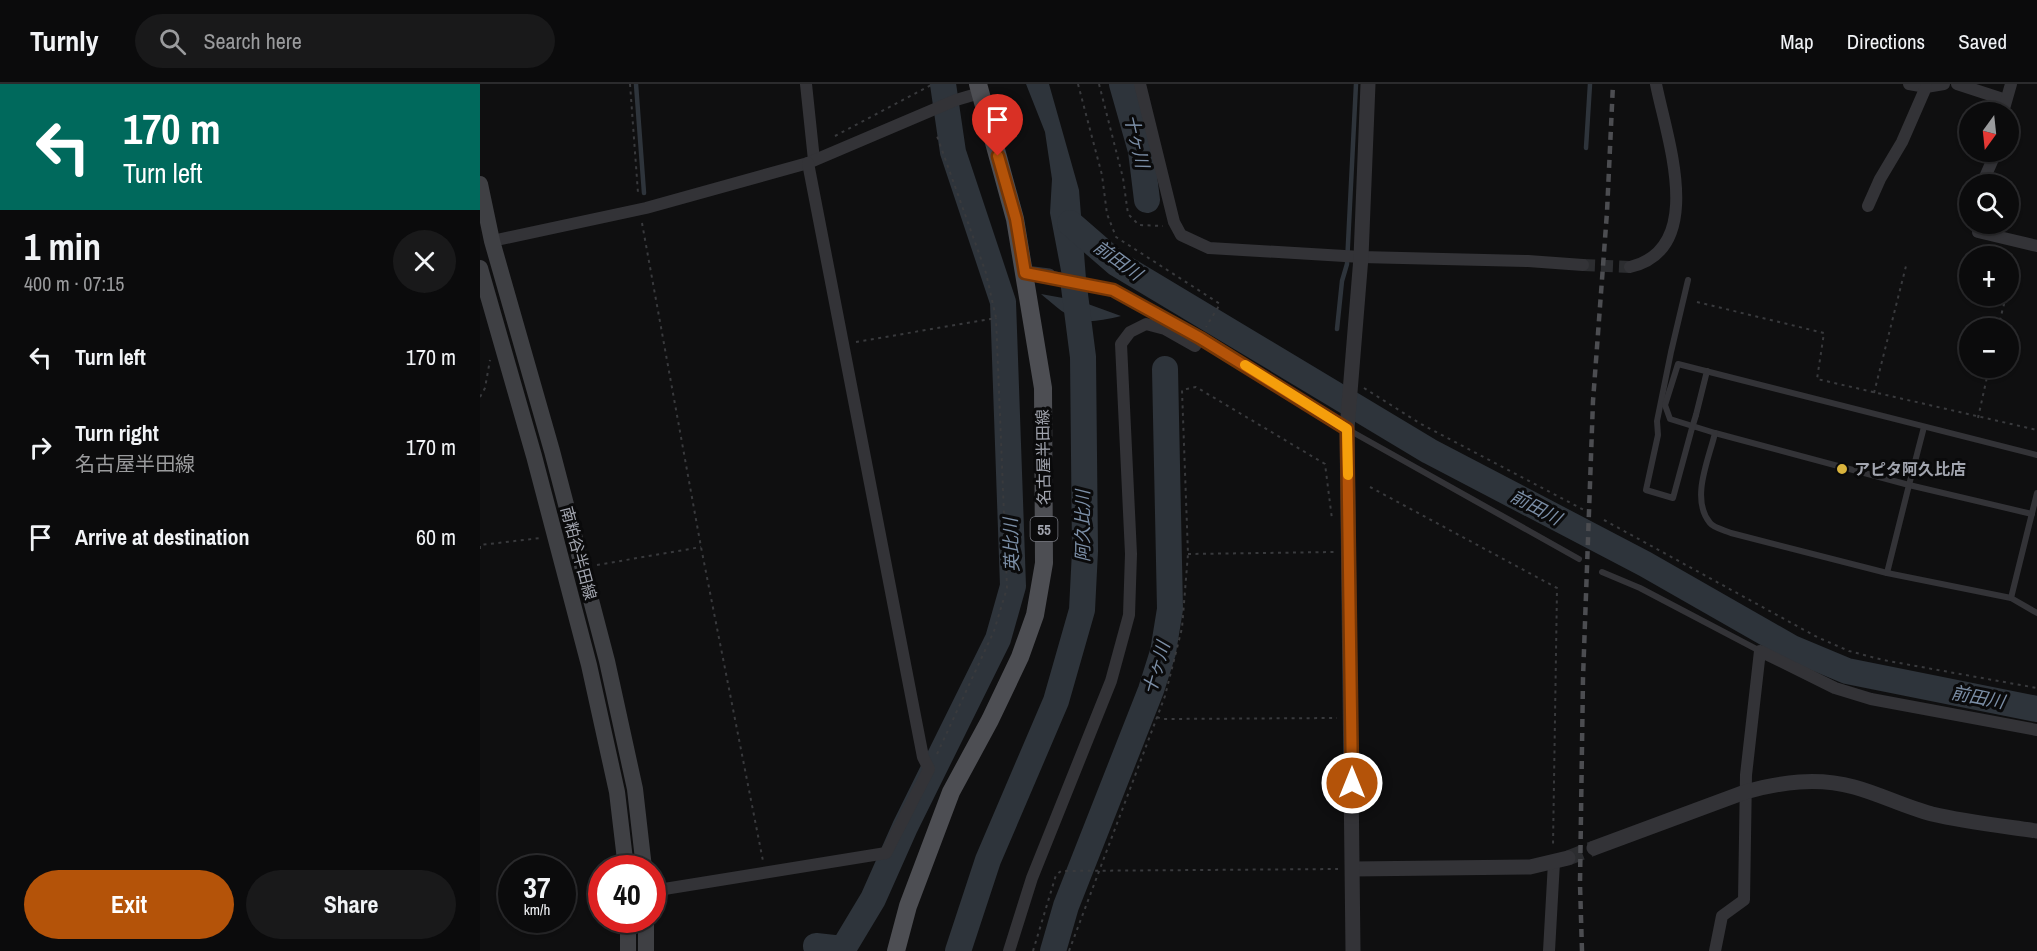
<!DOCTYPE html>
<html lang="en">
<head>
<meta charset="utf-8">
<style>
  body { margin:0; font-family:"Archivo Narrow","Noto Sans JP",sans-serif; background:#19191a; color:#f1f3f6; height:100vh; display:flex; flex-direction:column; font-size:22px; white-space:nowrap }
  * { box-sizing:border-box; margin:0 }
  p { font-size:20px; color:#9a9b9d }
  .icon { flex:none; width:33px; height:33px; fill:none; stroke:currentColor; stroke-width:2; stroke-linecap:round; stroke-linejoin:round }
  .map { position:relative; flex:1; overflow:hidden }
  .details { display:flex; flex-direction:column; background:#0b0b0c; width:480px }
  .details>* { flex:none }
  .banner { background:#00695c; color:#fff; overflow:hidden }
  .needle { width:39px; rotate:195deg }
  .fabs { position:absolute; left:1479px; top:18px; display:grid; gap:12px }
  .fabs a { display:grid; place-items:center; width:60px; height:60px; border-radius:50%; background:#0b0b0c; box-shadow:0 2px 4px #0004,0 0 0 2px #2b2b2d; font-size:30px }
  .speed { position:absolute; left:18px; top:771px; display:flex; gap:12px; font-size:30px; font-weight:700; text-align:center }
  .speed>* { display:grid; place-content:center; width:78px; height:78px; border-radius:50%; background:#0b0b0c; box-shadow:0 2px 4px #0004,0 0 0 2px #2b2b2d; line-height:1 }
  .speed small { font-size:15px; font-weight:400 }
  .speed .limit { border:9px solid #d22; background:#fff; color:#111 }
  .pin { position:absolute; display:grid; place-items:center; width:51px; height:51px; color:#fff; margin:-62px -26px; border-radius:50% 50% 50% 0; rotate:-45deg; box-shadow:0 0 6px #0007 }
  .pin .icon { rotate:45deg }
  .me { position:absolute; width:66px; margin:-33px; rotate:0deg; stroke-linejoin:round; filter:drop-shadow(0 0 4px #0008) }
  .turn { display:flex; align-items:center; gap:21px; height:126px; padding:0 24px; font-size:27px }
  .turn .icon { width:78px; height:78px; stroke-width:2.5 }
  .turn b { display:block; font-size:42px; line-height:51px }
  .round { display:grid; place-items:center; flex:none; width:63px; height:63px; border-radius:32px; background:#19191a }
  .headline { display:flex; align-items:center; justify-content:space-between; height:102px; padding:0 24px }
  h1 { font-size:36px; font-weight:700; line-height:45px }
  .primary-button { display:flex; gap:12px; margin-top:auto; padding:12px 24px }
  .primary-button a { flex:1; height:69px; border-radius:36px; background:#b45309; color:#fff; font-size:24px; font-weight:700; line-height:69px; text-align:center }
  .primary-button a+a { background:#19191a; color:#f1f3f6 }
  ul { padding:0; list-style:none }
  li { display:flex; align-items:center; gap:18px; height:90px; padding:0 24px }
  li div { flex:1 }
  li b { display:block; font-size:22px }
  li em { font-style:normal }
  header { display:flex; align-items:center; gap:36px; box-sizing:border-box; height:84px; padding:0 30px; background:#0b0b0c; border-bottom:2px solid #2b2b2d }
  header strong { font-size:28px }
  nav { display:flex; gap:33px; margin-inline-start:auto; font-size:21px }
  .search { width:420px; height:54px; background:#19191a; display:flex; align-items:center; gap:15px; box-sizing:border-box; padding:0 21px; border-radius:33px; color:#9a9b9d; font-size:22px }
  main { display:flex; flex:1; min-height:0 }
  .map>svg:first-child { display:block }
</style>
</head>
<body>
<header>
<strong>Turnly</strong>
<div class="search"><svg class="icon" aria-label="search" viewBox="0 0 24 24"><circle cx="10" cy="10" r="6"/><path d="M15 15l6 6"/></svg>Search here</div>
<nav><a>Map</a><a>Directions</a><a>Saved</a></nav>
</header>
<main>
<section class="details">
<div class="banner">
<div class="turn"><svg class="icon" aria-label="left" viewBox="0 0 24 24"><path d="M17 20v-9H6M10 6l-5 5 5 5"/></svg><div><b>170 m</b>Turn left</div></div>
</div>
<div class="headline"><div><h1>1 min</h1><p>400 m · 07:15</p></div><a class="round"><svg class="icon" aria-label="close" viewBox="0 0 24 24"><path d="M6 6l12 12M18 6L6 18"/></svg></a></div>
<ul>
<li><svg class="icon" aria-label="left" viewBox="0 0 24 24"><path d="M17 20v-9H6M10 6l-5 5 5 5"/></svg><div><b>Turn left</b></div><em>170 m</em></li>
<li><svg class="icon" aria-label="right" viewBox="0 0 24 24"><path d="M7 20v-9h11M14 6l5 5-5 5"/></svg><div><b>Turn right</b><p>名古屋半田線</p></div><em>170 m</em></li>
<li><svg class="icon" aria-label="arrive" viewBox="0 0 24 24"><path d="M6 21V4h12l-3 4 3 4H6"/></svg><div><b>Arrive at destination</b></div><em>60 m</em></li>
</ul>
<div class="primary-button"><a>Exit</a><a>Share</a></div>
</section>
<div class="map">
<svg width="1557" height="867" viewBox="0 0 1557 867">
  <rect width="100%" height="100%" fill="#0f0f10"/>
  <!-- water -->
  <path fill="#2e343b" d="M546,0H569L599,106L608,220L641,232C598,242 594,238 561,210L583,214L582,192L570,129L572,95L565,48Z"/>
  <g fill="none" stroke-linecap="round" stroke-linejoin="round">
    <!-- stream -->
    <g stroke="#2e343b" stroke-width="4.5">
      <path d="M156,0L164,109"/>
      <path d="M1106,64L1110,0"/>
      <path d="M857,245L862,197L867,180L876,0"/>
    </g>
    <!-- river -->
    <g stroke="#2e343b" stroke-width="26">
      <path d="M642,0L661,67L667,116"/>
      <path d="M590,139L636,179L949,367L1165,480L1312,564L1367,587L1557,625"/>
      <path d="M336,862L363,865L393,815L425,743L518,555L533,502L523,218L473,68L463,0"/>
      <path d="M478,867L508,776L576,617L602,526L605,467L603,273L594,203"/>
      <path d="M573,867L586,822L671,606L683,568L690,525L685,285"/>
    </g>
    <!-- minor-tunnel -->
    <path stroke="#2c2d30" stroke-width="12" stroke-dasharray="12 6" stroke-linecap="butt" d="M1103,181L1150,183"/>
    <!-- tertiary-tunnel -->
    <path stroke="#2c2d30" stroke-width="15" stroke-dasharray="15 8" stroke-linecap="butt" d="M1088,774L1114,764"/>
    <!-- path -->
    <g stroke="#393a3d" stroke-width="2" stroke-dasharray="3 4.5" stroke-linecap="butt">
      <path d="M150,0L158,109"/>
      <path d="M598,0L622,91L627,130L636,153L740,220L726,243"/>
      <path d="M619,0L643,94L648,130L659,141L683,142"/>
      <path d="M355,52L453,0"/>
      <path d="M162,139L221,463L283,777"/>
      <path d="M1217,218L1344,249L1337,295L1557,346"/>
      <path d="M1518,244L1526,212"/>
      <path d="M376,258L516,234L506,189L457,52"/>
      <path d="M884,304L941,340L1104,426"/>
      <path d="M1394,309L1427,178"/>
      <path d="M0,313L5,304L10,276"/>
      <path d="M1498,334L1509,284"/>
      <path d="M890,403L1077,504L1073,762"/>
      <path d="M1124,436L1337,553L1369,567L1403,576L1557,604"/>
      <path d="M0,465V461L61,454"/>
      <path d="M708,470L855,468"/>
      <path d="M117,481L221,463"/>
      <path d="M677,633L682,635L857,634"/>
      <path d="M457,670L514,547L527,504L516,234"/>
      <path d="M553,867L576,791L581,787L858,785"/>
      <path d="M589,867L685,612L702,544L708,470L702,306L716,303L845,380L852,435"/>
    </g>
    <!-- service -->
    <g stroke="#333337" stroke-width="6">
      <path d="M1208,196L1191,268L1177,337L1178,351L1166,406L1193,414L1212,344"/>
      <path d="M1216,331L1227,287"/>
      <path d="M1444,343L1429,401L1552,430"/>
      <path d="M867,345L1099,475"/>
      <path d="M1235,349L1429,401L1407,489"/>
      <path d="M1557,371L1198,280L1185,321L1190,335L1235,349C1229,375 1210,415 1230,439C1234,444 1244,446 1251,449L1407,489L1531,514L1557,529"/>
      <path d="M1122,488L1160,504L1280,567"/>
      <path d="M1531,514L1557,409"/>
    </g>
    <!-- minor -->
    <g stroke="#333337" stroke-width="12">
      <path d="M326,0L334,76"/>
      <path d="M660,0L694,138L701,151L729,164L881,173L1048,177L1103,181"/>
      <path d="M1429,0L1446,3L1464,0"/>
      <path d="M1477,0L1526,16"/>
      <path d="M1523,28L1531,0"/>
      <path d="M1502,100L1516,68"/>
      <path d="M1388,122L1400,95L1422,58L1446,3"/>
      <path d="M1498,140V148L1557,162"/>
      <path d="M12,157L166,124L328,79L476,16L500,9"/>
      <path d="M1150,183C1228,165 1186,52 1176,0"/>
      <path d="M569,192L633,206L720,253L867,345"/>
      <path d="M172,807L406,769L449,685L443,673L328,79"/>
      <path d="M529,867L552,794L631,597L649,531L651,470L641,260L650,248L666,240L685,245L715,262L720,253"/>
      <path d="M1069,867L1074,778"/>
      <path d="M1235,867L1242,832L1264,816L1266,691L1280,567L1355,604L1391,615L1557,646"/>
    </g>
    <!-- tertiary -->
    <g stroke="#333337" stroke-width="15">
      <path d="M545,189L569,192"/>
      <path d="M1114,764L1265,708C1301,698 1337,693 1374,703C1400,710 1425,723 1452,730C1486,738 1523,742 1557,747"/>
      <path d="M873,785L1050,783L1088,774"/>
      <path d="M873,867L867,345L881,173L888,0"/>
    </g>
    <!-- secondary -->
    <g stroke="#3f4044" stroke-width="16">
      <path d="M0,100L12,157L72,367L127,577L155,705L164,784"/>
      <path d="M0,184L54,372L109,581L137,708L146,784"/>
      <path d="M148,867V836"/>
      <path d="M166,867V836"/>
    </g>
    <!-- primary -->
    <path stroke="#4d4e53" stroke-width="18" d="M416,867L428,822L471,708L510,636L540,573L555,531L564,479L563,304L535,135L498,0"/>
    <!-- rail -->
    <path stroke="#4c4d51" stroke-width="4.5" stroke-dasharray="8 6" stroke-linecap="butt" d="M1102,867L1100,800L1103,594L1113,317L1127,128L1133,0"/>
    <!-- service-bridge -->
    <path stroke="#333337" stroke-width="6" d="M1212,344L1216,331"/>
  </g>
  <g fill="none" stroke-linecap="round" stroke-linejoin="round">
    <!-- route casing -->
    <g stroke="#753606" stroke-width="15">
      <path id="route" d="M518,72L536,135L545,189L633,206L720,254L867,345L872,699"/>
    </g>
    <!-- route -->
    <use href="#route" stroke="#b45309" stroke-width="10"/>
    <!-- slow -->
    <path stroke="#f59e0b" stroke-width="10" d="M765,281L867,345L868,391"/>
  </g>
  <!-- markers -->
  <circle fill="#dab43d" stroke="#0a0a0b" stroke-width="2" cx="1362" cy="385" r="6"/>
  <g text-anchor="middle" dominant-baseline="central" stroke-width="6" stroke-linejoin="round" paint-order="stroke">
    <!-- shield labels -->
    <rect fill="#0a0a0b" stroke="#74767e" stroke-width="1.5" x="550.5" y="433" width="27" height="24" rx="4.5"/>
    <g font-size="15" font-weight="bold" fill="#a2a5af">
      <text x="564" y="445">55</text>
    </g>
    <!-- street labels -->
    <g font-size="16" fill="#a2a5af" stroke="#0a0a0b">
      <text transform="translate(563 373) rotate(-91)">名古屋半田線</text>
      <text transform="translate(99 469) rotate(75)">南粕谷半田線</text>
    </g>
    <!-- poi labels -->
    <g font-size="16" font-weight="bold" fill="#a2a5af" stroke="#0a0a0b" text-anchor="start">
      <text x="1374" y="385">アピタ阿久比店</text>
    </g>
    <!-- water labels -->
    <g font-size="18" font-style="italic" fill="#7c8fa7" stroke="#0a0a0b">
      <text transform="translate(657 57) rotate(77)">十ヶ川</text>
      <text transform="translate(638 176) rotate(36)">前田川</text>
      <text transform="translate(1056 423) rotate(28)">前田川</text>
      <text transform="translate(602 442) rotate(-90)">阿久比川</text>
      <text transform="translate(531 461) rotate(-92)">英比川</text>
      <text transform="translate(676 584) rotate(-74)">十ヶ川</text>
      <text transform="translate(1498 613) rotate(11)">前田川</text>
    </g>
  </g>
</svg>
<div class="fabs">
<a><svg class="needle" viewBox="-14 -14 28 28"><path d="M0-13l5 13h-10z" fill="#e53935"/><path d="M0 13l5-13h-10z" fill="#9a9b9d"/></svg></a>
<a><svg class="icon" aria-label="search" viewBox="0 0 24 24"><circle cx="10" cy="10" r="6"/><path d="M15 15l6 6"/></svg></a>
<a>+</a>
<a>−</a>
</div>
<div class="speed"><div>37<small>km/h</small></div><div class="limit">40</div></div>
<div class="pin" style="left:518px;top:72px;background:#d93025"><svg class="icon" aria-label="arrive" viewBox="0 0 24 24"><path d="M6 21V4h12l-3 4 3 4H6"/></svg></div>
<svg class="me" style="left:872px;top:699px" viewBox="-20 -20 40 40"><circle r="17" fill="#b45309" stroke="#fff" stroke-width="3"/><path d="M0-11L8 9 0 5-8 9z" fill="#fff"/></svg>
</div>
</main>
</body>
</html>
